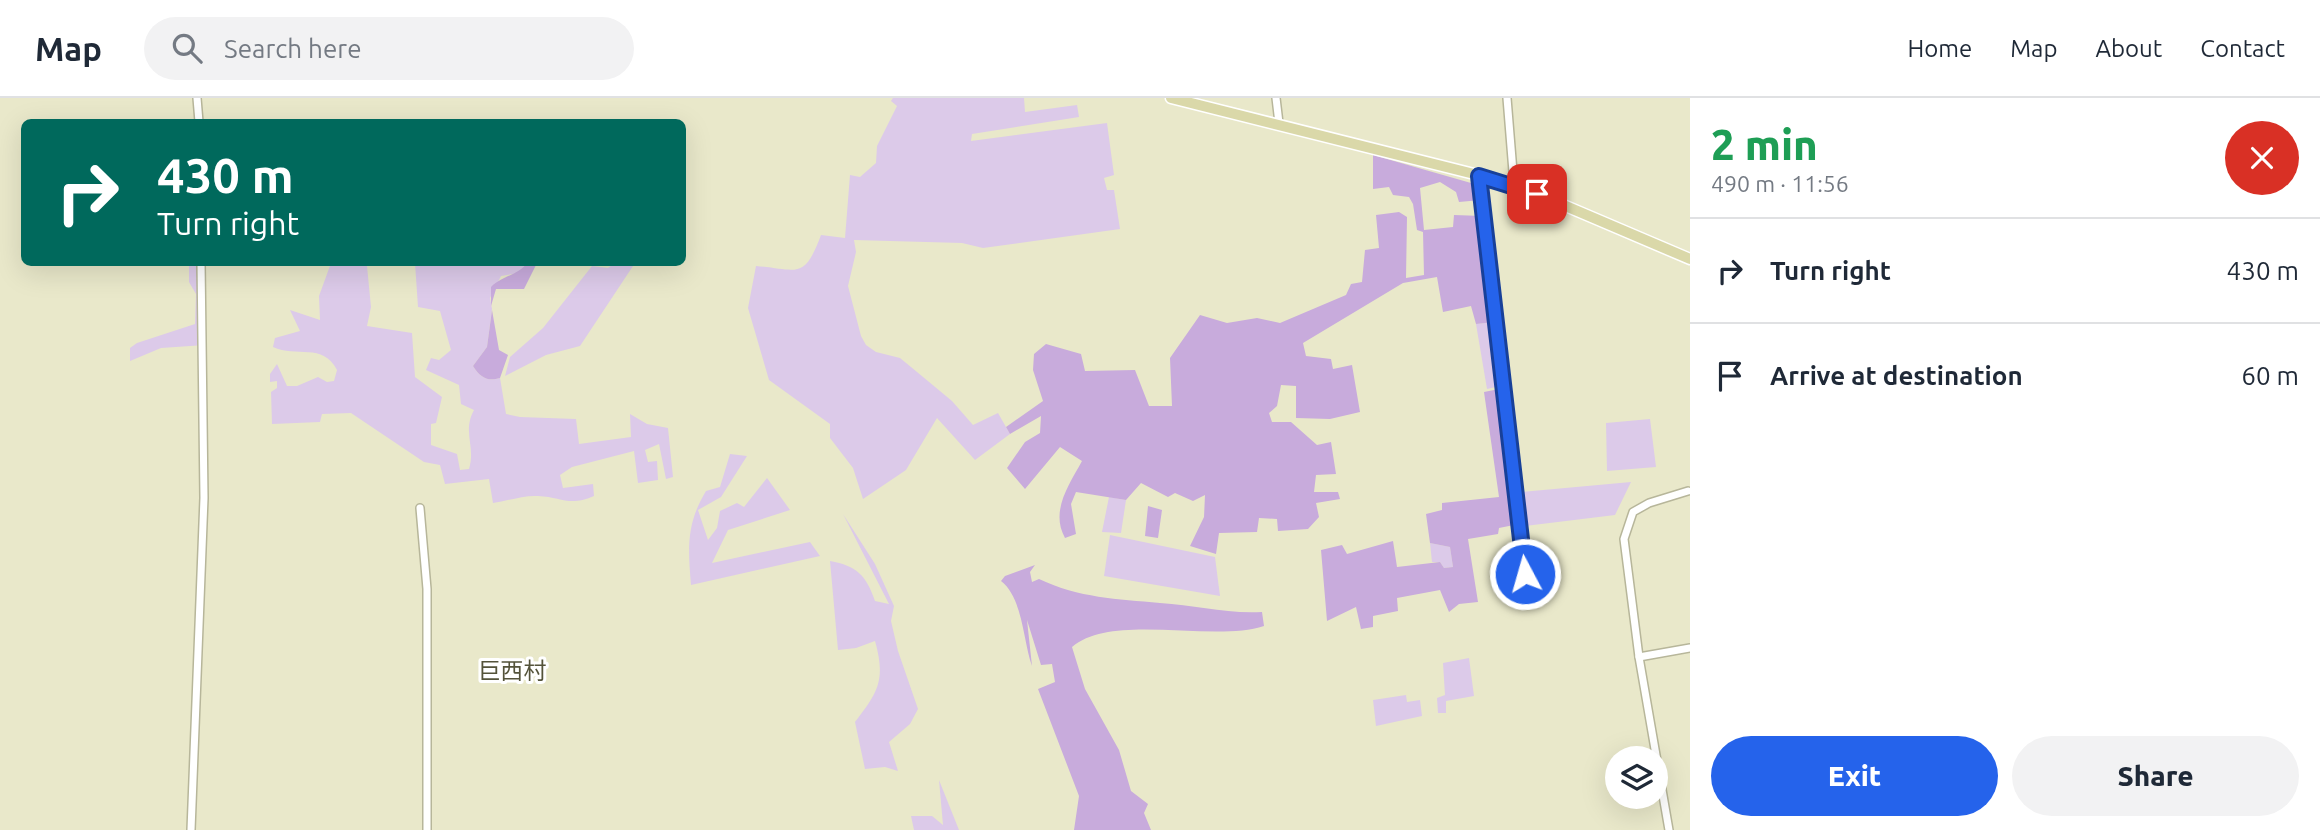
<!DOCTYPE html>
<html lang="en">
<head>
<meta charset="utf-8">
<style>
  body { margin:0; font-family:Ubuntu,"Noto Sans SC",sans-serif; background:#f2f2f3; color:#1f2937; height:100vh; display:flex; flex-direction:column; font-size:26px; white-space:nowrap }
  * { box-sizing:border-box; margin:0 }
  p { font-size:23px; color:#747a83 }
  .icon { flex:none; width:38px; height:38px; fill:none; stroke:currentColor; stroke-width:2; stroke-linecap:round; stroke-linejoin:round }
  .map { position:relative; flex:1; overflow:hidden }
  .panel { display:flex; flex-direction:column; background:#fff; width:630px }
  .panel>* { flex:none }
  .guide { position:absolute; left:21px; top:21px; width:665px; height:147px; border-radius:10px; box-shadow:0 7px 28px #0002; background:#00695c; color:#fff; overflow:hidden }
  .fabs { position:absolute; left:1605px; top:648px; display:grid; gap:14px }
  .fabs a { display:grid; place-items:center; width:63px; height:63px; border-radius:50%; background:#fff; box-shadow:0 7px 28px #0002; font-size:35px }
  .pin { position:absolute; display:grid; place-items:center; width:60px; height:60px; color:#fff; margin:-30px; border-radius:14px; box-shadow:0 4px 10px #0006 }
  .me { position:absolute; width:77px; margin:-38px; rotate:354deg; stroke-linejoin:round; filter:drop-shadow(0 0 5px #0008) }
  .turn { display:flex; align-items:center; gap:24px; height:147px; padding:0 21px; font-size:32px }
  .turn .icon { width:91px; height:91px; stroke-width:2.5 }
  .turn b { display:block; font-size:49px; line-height:60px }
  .round { display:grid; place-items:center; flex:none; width:74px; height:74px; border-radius:37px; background:#f2f2f3 }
  .summary { display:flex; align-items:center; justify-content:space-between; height:119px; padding:0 21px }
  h1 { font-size:42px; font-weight:800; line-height:52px; color:#1e9e55 }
  .button { display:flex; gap:14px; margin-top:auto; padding:14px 21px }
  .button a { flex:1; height:80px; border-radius:42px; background:#2563eb; color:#fff; font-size:28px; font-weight:800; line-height:80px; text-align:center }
  .button a+a { background:#f2f2f3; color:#1f2937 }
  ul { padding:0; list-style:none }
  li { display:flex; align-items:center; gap:21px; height:105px; padding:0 21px; border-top:2px solid #e0e1e3 }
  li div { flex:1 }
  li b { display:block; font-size:26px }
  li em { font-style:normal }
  header { display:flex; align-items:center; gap:42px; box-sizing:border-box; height:98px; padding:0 35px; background:#fff; border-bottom:2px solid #e0e1e3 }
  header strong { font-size:33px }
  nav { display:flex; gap:38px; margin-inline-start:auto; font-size:24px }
  .search { width:490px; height:63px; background:#f2f2f3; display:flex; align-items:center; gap:18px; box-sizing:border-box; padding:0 24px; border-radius:38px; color:#747a83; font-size:26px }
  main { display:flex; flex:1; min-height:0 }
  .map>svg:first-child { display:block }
</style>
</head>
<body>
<header>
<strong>Map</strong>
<div class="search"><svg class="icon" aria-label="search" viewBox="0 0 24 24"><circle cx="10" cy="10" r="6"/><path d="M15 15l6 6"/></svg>Search here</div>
<nav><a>Home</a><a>Map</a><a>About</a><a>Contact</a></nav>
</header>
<main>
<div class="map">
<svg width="1690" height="732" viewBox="0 0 1690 732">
  <rect width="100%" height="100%" fill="#e9e8ca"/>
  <!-- green -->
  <g fill="#dccae9">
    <path d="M893,0H1024L1025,14L1077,7L1079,19L972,36L971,43L1107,25L1114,77L1104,80L1107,92H1114L1120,131L983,150L962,145L854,142L856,154L848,188L861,238L866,247L876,254L900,260L911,269L952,303L973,327L998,315L1010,336L975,362L937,320L906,372L863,401L853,370L830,340V326L769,282L748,210L756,168C799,172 804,182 821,137L845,140L850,77L860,79L876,65L877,48L897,8L891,3Z"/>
    <path d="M616,164L635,165L580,248L546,257L505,278L510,259L543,230L592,168L608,170Z"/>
    <path d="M189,165H204L205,247L161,250L130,263V250L137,245L195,226L196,196L189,184Z"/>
    <path d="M331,165H369L367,168L371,209L367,228L412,235L415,279L442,299L436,325L431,326V347L457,356L460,372L469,371C476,348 462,334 474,312L461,306L459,287L426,272L431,260L439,262L451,252L440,213L418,209L415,165H528L518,175L501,178L490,200L492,211L487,249L473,268C480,279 487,284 500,280L506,316L520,319L576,321L579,346L631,339L630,316L647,326L668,330L673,379L666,381L659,346L645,352L648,364L657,363L658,382L638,385L634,353L572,369L560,377L563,390L593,386L594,398C569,409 562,399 538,398C524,397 507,403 493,405L489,381L445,386L440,367L424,364L351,315L322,316L320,324L272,326L271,294L277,290V283L270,284V276L277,266L287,288H297L318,279L327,284L334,283L337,272C323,244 296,260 273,249L275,240L300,233L290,212L320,222L319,198Z"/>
    <path d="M1494,224L1504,287L1487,291L1476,226Z"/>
    <path d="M1650,321L1656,369L1607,373L1606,325Z"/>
    <path d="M730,356L747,358L721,399L698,412L708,442L717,430L720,413L737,405L744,409L767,380L790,412L728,432L712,465L810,444L820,458L691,487C688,450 686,426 706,393L720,389Z"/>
    <path d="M1631,384L1615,417L1525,428L1522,394Z"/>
    <path d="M1109,399L1126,402L1121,435L1102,434Z"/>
    <path d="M843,416L875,466L894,508L891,523L898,553L918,611L910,626L889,644L898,673L885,669L865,671L855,624C878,594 886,582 875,543L856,550L838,552L830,463C857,468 866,477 875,503L889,506Z"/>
    <path d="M1110,437L1215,459L1220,498L1104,478Z"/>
    <path d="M1430,445L1450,449L1453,469L1444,470L1440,464H1432Z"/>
    <path d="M1469,560L1474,598L1446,603V615H1438L1437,600L1445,597L1443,565Z"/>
    <path d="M1406,597L1407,604L1420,602L1422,618L1376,628L1373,602Z"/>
    <path d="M939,682L959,732H914L911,718H932L943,727Z"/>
  </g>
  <!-- forest -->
  <g fill="#c8abdc">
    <path d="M1373,57L1478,87L1481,102L1459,104L1456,94L1440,84L1420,90L1424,132L1453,129L1454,117L1482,118L1494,224L1476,226L1471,208L1443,214L1437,179L1403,185L1303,245L1306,258L1331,261L1333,271L1352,267L1360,314L1330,321L1296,320V288L1281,287L1277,308L1269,315L1272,324H1291L1317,347L1331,344L1336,376L1316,377L1314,394H1338L1340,401L1316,405L1319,419L1308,431L1278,433L1277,421L1259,420L1257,434L1219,435L1216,456L1190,448L1204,419L1205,397L1193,403L1175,395L1168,399L1141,385L1126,402L1076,394L1071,406L1076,436L1065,440C1050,413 1069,387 1082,363L1060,349L1025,391L1007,370L1025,344L1040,335L1041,318L1010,336L1006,329L1043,303L1033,272L1034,256L1046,246L1081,256L1085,273L1135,272L1149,308H1172L1170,260L1200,217L1227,225L1257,220L1280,225L1346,197L1351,186L1362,184L1365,152L1379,150L1376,117L1399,114L1407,119L1406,180L1424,177L1423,134L1417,132L1413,106L1409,99L1393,97L1389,89L1373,91Z"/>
    <path d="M528,164L537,165L524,191H496L491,208V189C503,177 518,178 528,164Z"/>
    <path d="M492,212L499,252L508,257L500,280C487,284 480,279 473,268L487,249Z"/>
    <path d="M1504,290L1519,426L1499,430L1498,436L1468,441L1478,504L1459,506L1449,514L1440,492L1397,500L1398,513L1373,518V529L1361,531L1356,509L1327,523L1321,452L1342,447L1347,456L1393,443L1397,469L1440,464L1444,470L1453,469L1450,449L1430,445L1426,416L1442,412V405L1499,399L1484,294Z"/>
    <path d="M1148,408L1162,412L1158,440L1145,438Z"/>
    <path d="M1035,467L1030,474L1032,484L1039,481C1079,500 1117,501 1160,505C1195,507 1226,516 1262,514L1264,528C1212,545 1112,514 1072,549L1085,591L1119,652L1131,693L1148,706L1144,715L1151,732H1074L1079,698L1038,591L1055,584L1052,566L1041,567L1027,522L1032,568C1023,543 1023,500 1001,483L1005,478Z"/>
  </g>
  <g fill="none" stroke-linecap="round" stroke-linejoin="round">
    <!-- minor casing -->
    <g stroke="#b7b69a" stroke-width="10">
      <g id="minor">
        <path d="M197,0L199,24"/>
        <path d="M1276,0L1279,25"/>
        <path d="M1507,0L1514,86"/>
        <path d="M1479,78L1525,476"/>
        <path d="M420,410L427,491V732"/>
        <path d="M1639,559L1690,550"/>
        <path d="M191,732L204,400L201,164"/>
        <path d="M1669,732L1639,559L1624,441L1633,414L1649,405L1688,393"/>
      </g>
    </g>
    <!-- major casing -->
    <g stroke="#fff" stroke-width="13">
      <path id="major" d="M1171,0L1514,86L1690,161"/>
    </g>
    <!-- minor -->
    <use href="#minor" stroke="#fff" stroke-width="7"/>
    <!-- major -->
    <use href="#major" stroke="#dad8a9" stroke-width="10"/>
  </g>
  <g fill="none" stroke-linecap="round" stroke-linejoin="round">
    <!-- route casing -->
    <g stroke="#184099" stroke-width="18">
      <path id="route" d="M1525,476L1479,78L1537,96"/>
    </g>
    <!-- route -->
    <use href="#route" stroke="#2563eb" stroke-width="12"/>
  </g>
  <g text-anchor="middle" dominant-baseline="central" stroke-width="6" stroke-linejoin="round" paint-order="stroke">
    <!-- quarter labels -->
    <g font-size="23" fill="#54533a" stroke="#fff">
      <text x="512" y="572">巨西村</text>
    </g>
  </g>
</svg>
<div class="fabs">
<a><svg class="icon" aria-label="layers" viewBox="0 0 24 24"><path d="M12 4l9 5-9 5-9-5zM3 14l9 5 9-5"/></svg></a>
</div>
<div class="pin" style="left:1537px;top:96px;background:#d93025"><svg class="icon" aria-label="arrive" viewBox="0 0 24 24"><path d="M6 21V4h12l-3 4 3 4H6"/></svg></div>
<svg class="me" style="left:1525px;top:476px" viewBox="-20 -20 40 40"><circle r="17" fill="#2563eb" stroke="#fff" stroke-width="3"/><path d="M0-11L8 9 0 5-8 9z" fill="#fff"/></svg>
<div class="guide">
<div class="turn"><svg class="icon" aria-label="right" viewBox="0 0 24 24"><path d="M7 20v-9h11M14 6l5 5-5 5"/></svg><div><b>430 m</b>Turn right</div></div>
</div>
</div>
<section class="panel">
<div class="summary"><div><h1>2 min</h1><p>490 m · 11:56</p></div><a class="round" style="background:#d93025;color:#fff"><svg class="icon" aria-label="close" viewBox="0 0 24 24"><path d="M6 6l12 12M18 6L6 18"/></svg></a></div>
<ul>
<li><svg class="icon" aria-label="right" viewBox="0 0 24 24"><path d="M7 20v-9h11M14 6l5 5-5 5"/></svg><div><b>Turn right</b></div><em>430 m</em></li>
<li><svg class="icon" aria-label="arrive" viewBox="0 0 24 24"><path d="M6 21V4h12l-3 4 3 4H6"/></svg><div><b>Arrive at destination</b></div><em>60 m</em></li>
</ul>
<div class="button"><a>Exit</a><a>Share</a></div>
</section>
</main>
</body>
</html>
